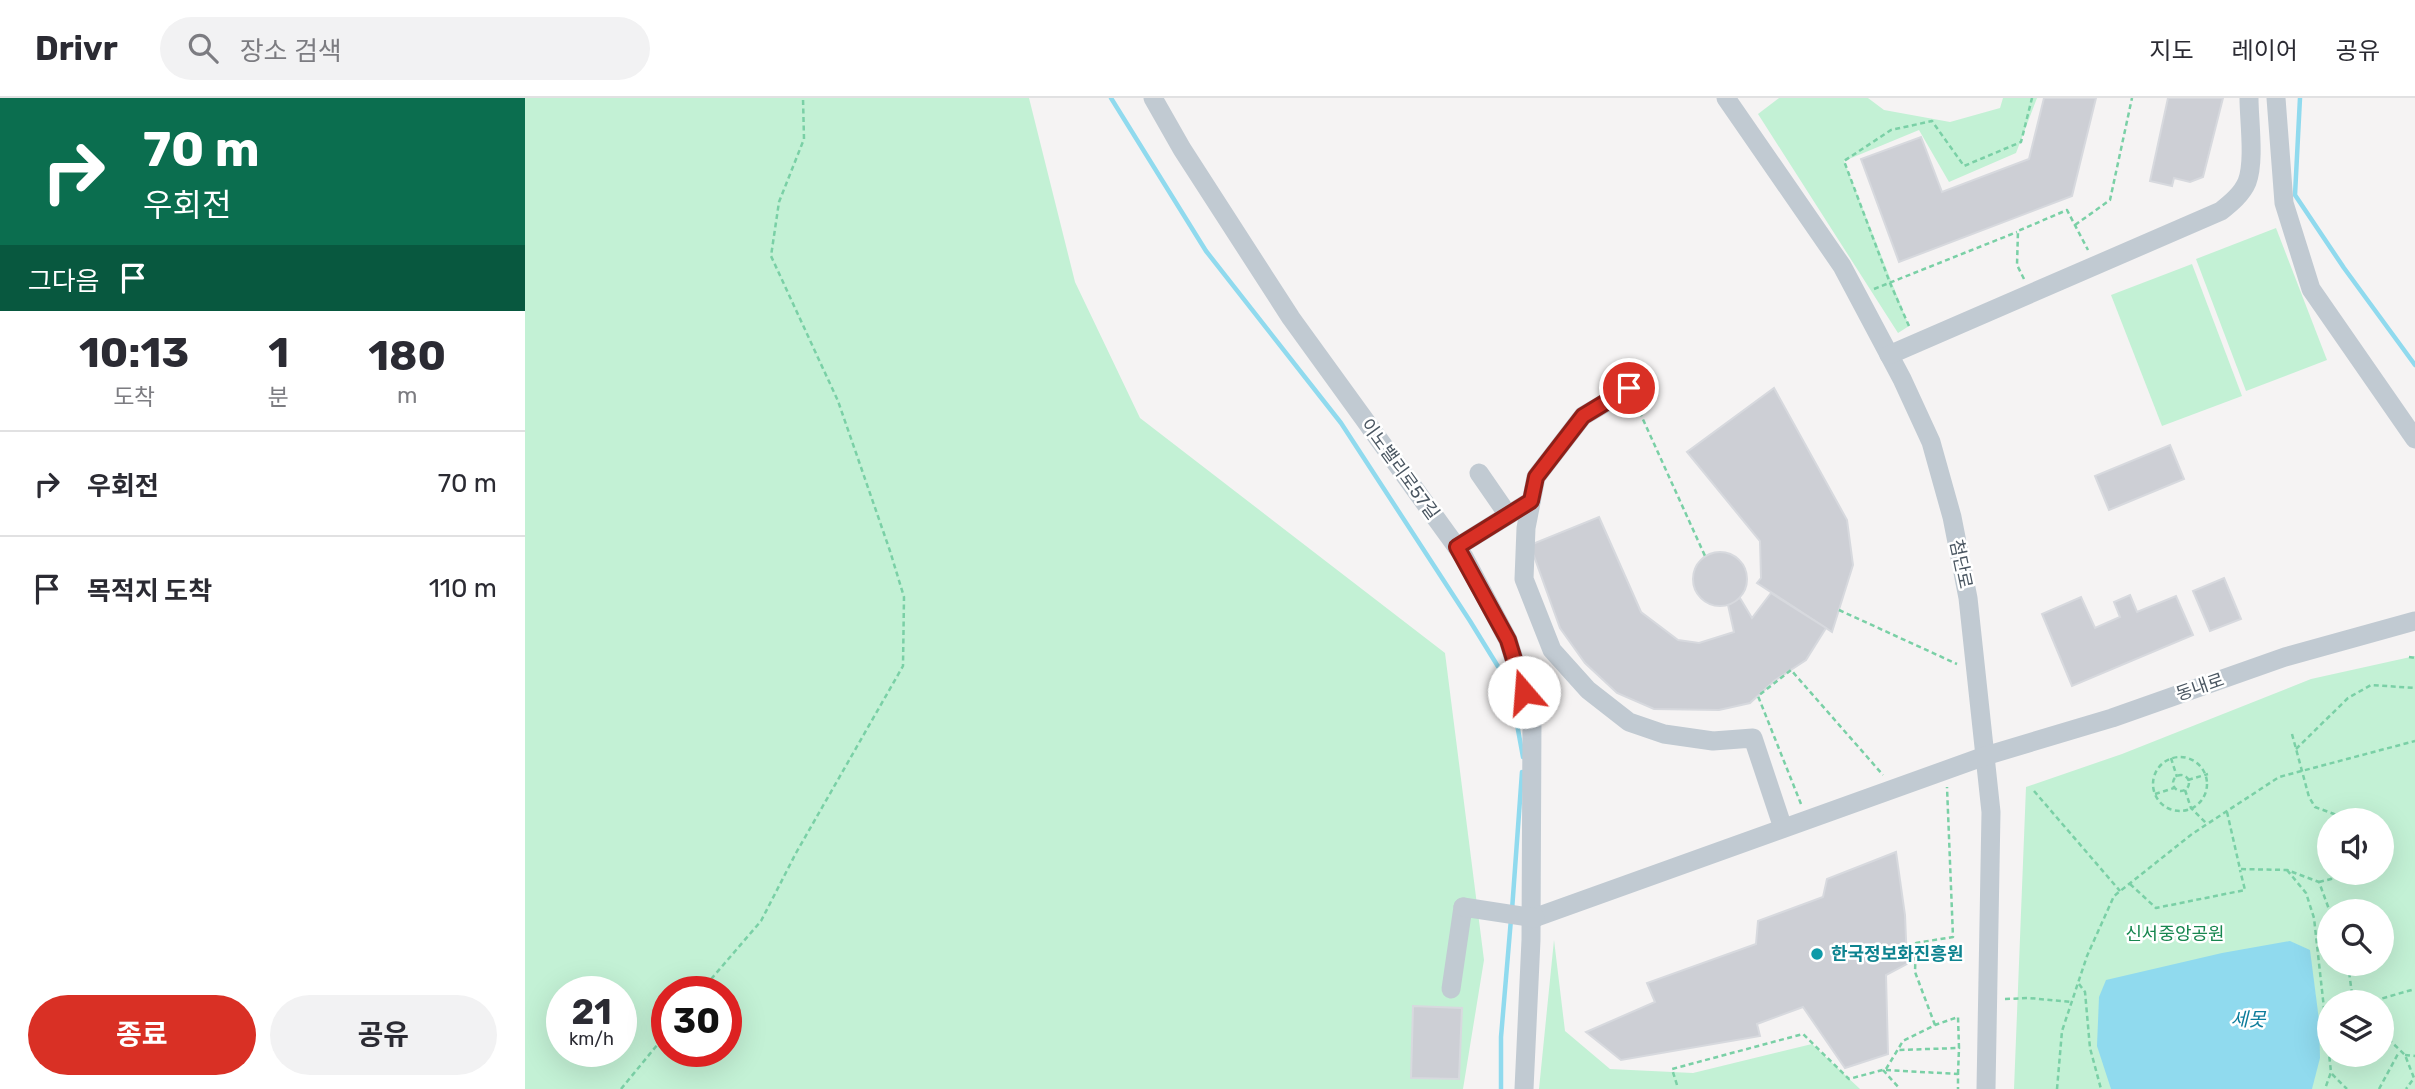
<!DOCTYPE html>
<html lang="ko">
<head>
<meta charset="utf-8">
<style>
  body { margin:0; font-family:Rubik,"Noto Sans KR",sans-serif; background:#f2f2f3; color:#2b2b33; height:100vh; display:flex; flex-direction:column; font-size:26px; white-space:nowrap }
  * { box-sizing:border-box; margin:0 }
  p { font-size:23px; color:#7c7c81 }
  .icon { flex:none; width:38px; height:38px; fill:none; stroke:currentColor; stroke-width:2; stroke-linecap:round; stroke-linejoin:round }
  .map { position:relative; flex:1; overflow:hidden }
  .sheet { display:flex; flex-direction:column; background:#fff; width:525px }
  .sheet>* { flex:none }
  .hud { background:#0b6e4f; color:#fff; overflow:hidden }
  .fabs { position:absolute; left:1792px; top:710px; display:grid; gap:14px }
  .fabs a { display:grid; place-items:center; width:77px; height:77px; border-radius:50%; background:#fff; box-shadow:0 7px 28px #0002; font-size:35px }
  .speed { position:absolute; left:21px; top:878px; display:flex; gap:14px; font-size:35px; font-weight:700; text-align:center }
  .speed>* { display:grid; place-content:center; width:91px; height:91px; border-radius:50%; background:#fff; box-shadow:0 7px 28px #0002; line-height:1 }
  .speed small { font-size:18px; font-weight:400 }
  .speed .limit { border:10px solid #d22; background:#fff; color:#111 }
  .pin { position:absolute; display:grid; place-items:center; width:60px; height:60px; color:#fff; margin:-30px; border:4px solid #fff; border-radius:50%; box-shadow:0 2px 7px #0007 }
  .me { position:absolute; width:77px; margin:-38px; rotate:342deg; stroke-linejoin:round; filter:drop-shadow(0 0 5px #0008) }
  .turn { display:flex; align-items:center; gap:24px; height:147px; padding:0 28px; font-size:32px }
  .turn .icon { width:91px; height:91px; stroke-width:2.5 }
  .turn b { display:block; font-size:49px; line-height:60px }
  .then { display:flex; align-items:center; height:66px; padding:0 28px; background:#0003; gap:14px; font-size:26px }
  .eta { display:flex; justify-content:space-evenly; align-items:center; height:119px; text-align:center }
  .eta b { font-size:42px; font-weight:700; line-height:49px }
  .button { display:flex; gap:14px; margin-top:auto; padding:14px 28px }
  .button a { flex:1; height:80px; border-radius:42px; background:#d93025; color:#fff; font-size:28px; font-weight:700; line-height:80px; text-align:center }
  .button a+a { background:#f2f2f3; color:#2b2b33 }
  ul { padding:0; list-style:none }
  li { display:flex; align-items:center; gap:21px; height:105px; padding:0 28px; border-top:2px solid #e1e1e2 }
  li div { flex:1 }
  li b { display:block; font-size:26px }
  li em { font-style:normal }
  header { display:flex; align-items:center; gap:42px; box-sizing:border-box; height:98px; padding:0 35px; background:#fff; border-bottom:2px solid #e1e1e2 }
  header strong { font-size:33px }
  nav { display:flex; gap:38px; margin-inline-start:auto; font-size:24px }
  .search { width:490px; height:63px; background:#f2f2f3; display:flex; align-items:center; gap:18px; box-sizing:border-box; padding:0 24px; border-radius:38px; color:#7c7c81; font-size:26px }
  main { display:flex; flex:1; min-height:0 }
  .map>svg:first-child { display:block }
</style>
</head>
<body>
<header>
<strong>Drivr</strong>
<div class="search"><svg class="icon" aria-label="search" viewBox="0 0 24 24"><circle cx="10" cy="10" r="6"/><path d="M15 15l6 6"/></svg>장소 검색</div>
<nav><a>지도</a><a>레이어</a><a>공유</a></nav>
</header>
<main>
<section class="sheet">
<div class="hud">
<div class="turn"><svg class="icon" aria-label="right" viewBox="0 0 24 24"><path d="M7 20v-9h11M14 6l5 5-5 5"/></svg><div><b>70 m</b>우회전</div></div>
<div class="then">그다음<svg class="icon" aria-label="arrive" viewBox="0 0 24 24"><path d="M6 21V4h12l-3 4 3 4H6"/></svg></div>
</div>
<div class="eta">
<div><b>10:13</b><p>도착</p></div>
<div><b>1</b><p>분</p></div>
<div><b>180</b><p>m</p></div>
</div>
<ul>
<li><svg class="icon" aria-label="right" viewBox="0 0 24 24"><path d="M7 20v-9h11M14 6l5 5-5 5"/></svg><div><b>우회전</b></div><em>70 m</em></li>
<li><svg class="icon" aria-label="arrive" viewBox="0 0 24 24"><path d="M6 21V4h12l-3 4 3 4H6"/></svg><div><b>목적지 도착</b></div><em>110 m</em></li>
</ul>
<div class="button"><a>종료</a><a>공유</a></div>
</section>
<div class="map">
<svg width="1890" height="991" viewBox="0 0 1890 991">
  <rect width="100%" height="100%" fill="#f5f3f3"/>
  <!-- green -->
  <g fill="#c3f1d5" fill-rule="evenodd">
    <path d="M0,0H504L550,184L615,320L920,555L959,862L938,991H0ZM37,894H96V954H37ZM142,894H201V954H142Z"/>
    <path d="M1254,0H1343L1359,12L1425,24L1475,10L1478,0H1512L1491,55L1424,84L1394,32L1319,63L1384,228L1373,235L1233,16Z"/>
    <path d="M1751,130L1802,262L1721,293L1671,161Z"/>
    <path d="M1667,166L1717,298L1637,328L1586,197Z"/>
    <path d="M1890,558V991H1489L1501,689L1597,656L1786,581ZM1804,723H1857V775H1804ZM1804,814H1857V866H1804ZM1804,905H1857V957H1804Z"/>
    <path d="M1029,842L1040,933L1085,971L1168,975L1287,946L1335,991H1014Z"/>
  </g>
  <!-- water -->
  <path fill="#90daee" d="M1765,843L1785,852L1794,922L1795,960L1787,991H1586L1572,948L1574,899L1581,882L1697,855Z"/>
  <g fill="none" stroke-linecap="round" stroke-linejoin="round">
    <!-- stream -->
    <g stroke="#90daee" stroke-width="4.5">
      <path d="M586,0L681,153L816,325L945,523L985,588L998,659"/>
      <path d="M1775,0L1770,97L1819,170L1890,267"/>
      <path d="M987,812L997,674"/>
      <path d="M976,991V939L986,821"/>
    </g>
  </g>
  <!-- building -->
  <g fill="#cdcfd5" stroke="#d7d9de" stroke-width="2">
    <path d="M1519,0H1571L1547,98L1374,164L1336,61L1396,39L1417,94L1504,61Z"/>
    <path d="M1643,0H1698L1678,79L1665,84L1649,80L1647,88L1625,83Z"/>
    <path d="M1249,290L1322,422L1328,467L1307,534L1232,485L1236,480L1235,443L1162,354Z"/>
    <path d="M1645,347L1659,381L1584,412L1570,378Z"/>
    <path d="M1074,419L1116,514L1153,542L1174,545L1209,534L1203,507L1215,500L1227,520L1246,495L1301,530L1281,562L1249,583L1225,605L1194,612L1129,611L1092,595L1060,565L1035,530L1005,447Z"/>
    <circle cx="1195" cy="481" r="27"/>
    <path d="M1699,480L1716,521L1685,533L1668,493Z"/>
    <path d="M1605,497L1612,514L1651,498L1668,537L1547,588L1517,516L1556,499L1570,530L1595,519L1589,504Z"/>
    <path d="M1371,754L1380,817L1382,866L1361,877L1363,956L1320,970L1278,909L1232,926L1235,938L1096,962L1061,934L1130,904L1122,885L1231,846L1233,823L1298,799L1302,781Z"/>
    <path d="M888,908L937,910L934,981L886,980Z"/>
  </g>
  <g fill="none" stroke-linecap="round" stroke-linejoin="round">
    <!-- path -->
    <g stroke="#7ad0a6" stroke-width="2.5" stroke-dasharray="5 3.5" stroke-linecap="butt">
      <path d="M1550,127L1585,102L1607,0"/>
      <path d="M1499,181L1492,167L1493,133L1542,112L1563,152"/>
      <path d="M1349,191L1492,134"/>
      <path d="M1384,228L1365,185L1319,63L1366,32L1407,23L1439,68L1496,44L1507,0"/>
      <path d="M1111,306L1180,458"/>
      <path d="M1314,512L1432,566"/>
      <path d="M1884,559L1890,560"/>
      <path d="M1767,636L1784,699L1790,709L1809,716L1818,723"/>
      <path d="M1771,651L1823,600L1846,587L1890,590"/>
      <circle cx="1655" cy="686" r="27"/>
      <path d="M1646,660L1652,679"/>
      <circle cx="1656" cy="685" r="8"/>
      <path d="M1663,682L1683,676"/>
      <path d="M1660,692L1666,710L1682,726"/>
      <path d="M1509,693L1595,793"/>
      <path d="M1630,696L1649,690"/>
      <path d="M1276,706L1233,598L1266,572L1358,677"/>
      <path d="M1702,714L1715,771L1762,772L1794,784L1805,814"/>
      <path d="M1762,772L1781,795L1789,820L1806,974L1800,991"/>
      <path d="M1794,784L1806,781L1812,775"/>
      <path d="M1605,786L1631,810L1720,792L1715,772"/>
      <path d="M1823,866L1827,896L1833,905"/>
      <path d="M1554,886L1560,894L1565,950L1576,991"/>
      <path d="M175,894L236,823L271,755L378,568L379,499L365,453L313,303L246,158L254,104L279,41L278,0"/>
      <path d="M1480,901L1504,900L1546,904"/>
      <path d="M1841,905L1890,891"/>
      <path d="M1410,927L1390,874L1391,845L1428,839L1422,689"/>
      <path d="M1857,935L1880,957L1889,980L1881,991"/>
      <path d="M1880,957L1890,958"/>
      <path d="M1358,972L1375,991"/>
      <path d="M1361,972L1433,976V991"/>
      <path d="M1433,976L1434,950"/>
      <path d="M1807,976L1822,991"/>
      <path d="M1152,987L1147,971L1278,936L1324,981L1361,971L1378,943L1410,927L1433,919L1434,950L1373,952"/>
      <path d="M96,991L142,935"/>
      <path d="M1532,991L1537,933L1562,858L1589,798L1667,736L1754,679L1890,643"/>
      <path d="M1854,991L1874,954"/>
    </g>
    <!-- minor -->
    <g stroke="#c1cad2" stroke-width="19">
      <path d="M628,0L657,51L766,220L939,459L983,542L1007,619L1006,842L999,991"/>
      <path d="M1201,0L1317,168L1377,281L1406,344L1427,419L1443,500L1466,714L1461,991"/>
      <path d="M1751,0L1759,105L1786,191L1890,341"/>
      <path d="M1364,257L1696,113C1706,105 1717,96 1722,84C1730,63 1724,23 1724,0"/>
      <path d="M1119,282L1058,318L1011,379L1001,430L999,481L1027,552L1063,592L1104,624L1139,636L1188,643L1228,640L1258,730"/>
      <path d="M954,375L983,417"/>
      <path d="M932,449L1006,403"/>
      <path d="M1006,821L1460,658L1587,620L1760,559L1890,523"/>
      <path d="M926,891L938,809"/>
    </g>
    <!-- minor-bridge -->
    <path stroke="#c1cad2" stroke-width="19" d="M938,809L1010,820"/>
  </g>
  <g fill="none" stroke-linecap="round" stroke-linejoin="round">
    <!-- route casing -->
    <g stroke="#8d1f18" stroke-width="18">
      <path id="route" d="M999,594L983,542L932,449L1006,403L1011,379L1058,318L1104,290"/>
    </g>
    <!-- route -->
    <use href="#route" stroke="#d93025" stroke-width="12"/>
  </g>
  <!-- markers -->
  <circle fill="#0f9aa8" stroke="#fff" stroke-width="2.5" cx="1292" cy="856" r="7"/>
  <g text-anchor="middle" dominant-baseline="central" stroke-width="5" stroke-linejoin="round" paint-order="stroke">
    <!-- street labels -->
    <g font-size="18" fill="#4a5661" stroke="#fff">
      <text transform="translate(875 371) rotate(54)">이노밸리로57길</text>
      <text transform="translate(1436 466) rotate(78)">첨단로</text>
      <text transform="translate(1675 589) rotate(-19)">동내로</text>
    </g>
    <!-- park labels -->
    <g font-size="18" fill="#17864f" stroke="#fff">
      <text x="1650" y="836">신서중앙공원</text>
    </g>
    <!-- culture labels -->
    <g font-size="18" font-weight="bold" fill="#0d838f" stroke="#fff" text-anchor="start">
      <text x="1306" y="856">한국정보화진흥원</text>
    </g>
    <!-- water labels -->
    <g font-size="19" font-style="italic" fill="#0c7c9b" stroke="#fff">
      <text x="1723" y="921">세못</text>
    </g>
  </g>
</svg>
<div class="fabs">
<a><svg class="icon" aria-label="sound" viewBox="0 0 24 24"><path d="M4 9h4l5-4v14l-5-4H4zM17 9q2 3 0 6"/></svg></a>
<a><svg class="icon" aria-label="search" viewBox="0 0 24 24"><circle cx="10" cy="10" r="6"/><path d="M15 15l6 6"/></svg></a>
<a><svg class="icon" aria-label="layers" viewBox="0 0 24 24"><path d="M12 4l9 5-9 5-9-5zM3 14l9 5 9-5"/></svg></a>
</div>
<div class="speed"><div>21<small>km/h</small></div><div class="limit">30</div></div>
<div class="pin" style="left:1104px;top:290px;background:#d93025"><svg class="icon" aria-label="arrive" viewBox="0 0 24 24"><path d="M6 21V4h12l-3 4 3 4H6"/></svg></div>
<svg class="me" style="left:999px;top:594px" viewBox="-20 -20 40 40"><circle r="19" fill="#fff"/><path d="M0-13L10 11 0 6-10 11z" fill="#d93025"/></svg>
</div>
</main>
</body>
</html>
